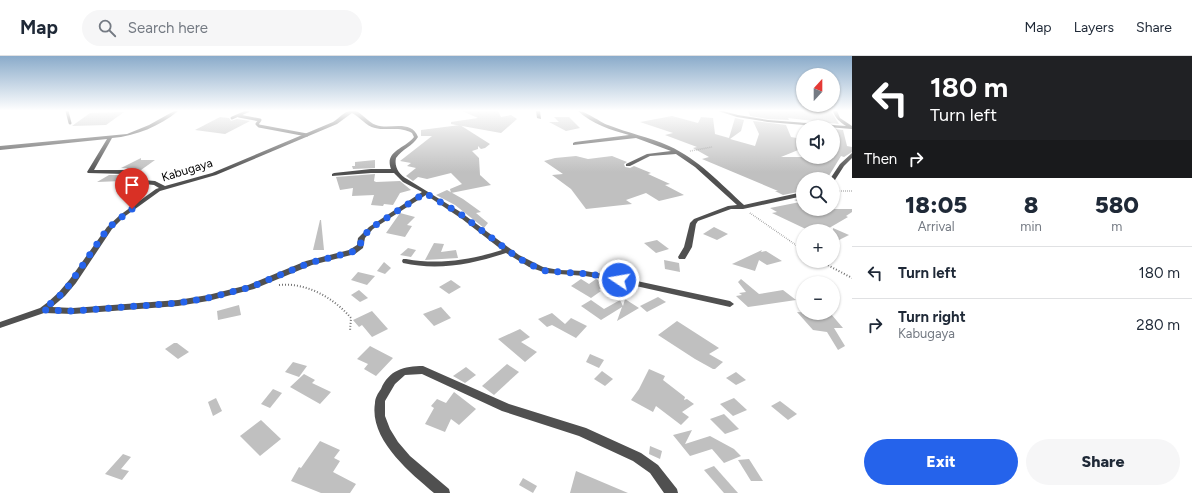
<!DOCTYPE html>
<html lang="en">
<head>
<meta charset="utf-8">
<style>
  body { margin:0; font-family:Figtree,sans-serif; background:#f6f6f7; color:#1f2937; height:100vh; display:flex; flex-direction:column; font-size:15px; white-space:nowrap }
  * { box-sizing:border-box; margin:0 }
  p { font-size:13px; color:#747a83 }
  .icon { flex:none; width:22px; height:22px; fill:none; stroke:currentColor; stroke-width:2; stroke-linecap:round; stroke-linejoin:round }
  .map { position:relative; flex:1; overflow:hidden }
  .sheet { display:flex; flex-direction:column; background:#fff; width:340px }
  .sheet>* { flex:none }
  .guide { background:#202124; color:#fff; overflow:hidden }
  .needle { width:26px; rotate:21deg }
  .buttons { position:absolute; left:796px; top:12px; display:grid; gap:8px }
  .buttons a { display:grid; place-items:center; width:44px; height:44px; border-radius:50%; background:#fff; box-shadow:0 1px 3px #0004; font-size:20px }
  .pin { position:absolute; display:grid; place-items:center; width:34px; height:34px; color:#fff; margin:-41px -17px; border-radius:50% 50% 50% 0; rotate:-45deg; box-shadow:0 0 4px #0007 }
  .pin .icon { rotate:45deg }
  .me { position:absolute; width:44px; margin:-22px; rotate:282deg; stroke-linejoin:round; filter:drop-shadow(0 0 3px #0008) }
  .turn { display:flex; align-items:center; gap:14px; height:84px; padding:0 12px; font-size:18px }
  .turn .icon { width:52px; height:52px; stroke-width:2.5 }
  .turn b { display:block; font-size:28px; line-height:34px }
  .then { display:flex; align-items:center; height:38px; padding:0 12px; background:#0003; gap:8px; font-size:15px }
  .eta { display:flex; justify-content:space-evenly; align-items:center; height:68px; text-align:center }
  .eta b { font-size:24px; font-weight:800; line-height:28px }
  .button { display:flex; gap:8px; margin-top:auto; padding:8px 12px }
  .button a { flex:1; height:46px; border-radius:24px; background:#2563eb; color:#fff; font-size:16px; font-weight:800; line-height:46px; text-align:center }
  .button a+a { background:#f6f6f7; color:#1f2937 }
  ul { padding:0; list-style:none }
  li { display:flex; align-items:center; gap:12px; height:52px; padding:0 12px; border-top:1px solid #e0e1e3 }
  li div { flex:1 }
  li b { display:block; font-size:15px }
  li em { font-style:normal }
  header { display:flex; align-items:center; gap:24px; box-sizing:border-box; height:56px; padding:0 20px; background:#fff; border-bottom:1px solid #e0e1e3 }
  header strong { font-size:19px }
  nav { display:flex; gap:22px; margin-inline-start:auto; font-size:14px }
  .search { width:280px; height:36px; background:#f6f6f7; display:flex; align-items:center; gap:10px; box-sizing:border-box; padding:0 14px; border-radius:22px; color:#747a83; font-size:15px }
  main { display:flex; flex:1; min-height:0 }
  .map>svg:first-child { display:block }
</style>
</head>
<body>
<header>
<strong>Map</strong>
<div class="search"><svg class="icon" aria-label="search" viewBox="0 0 24 24"><circle cx="10" cy="10" r="6"/><path d="M15 15l6 6"/></svg>Search here</div>
<nav><a>Map</a><a>Layers</a><a>Share</a></nav>
</header>
<main>
<div class="map">
<svg width="852" height="437" viewBox="0 0 852 437">
  <rect width="100%" height="100%" fill="#fff"/>
  <!-- building -->
  <g fill="#c0c0c0">
    <path d="M462,55H498L501,61L511,59L517,63L501,77L451,68V66L478,62Z"/>
    <path d="M748,55H828L832,57L839,68L788,62L789,64L768,63L750,60Z"/>
    <path d="M124,56L106,69L72,70L90,57Z"/>
    <path d="M672,60L698,67L701,61L713,62L715,78L729,82L735,62L744,64L741,75L730,83L755,90L759,78L753,65L786,69L791,81L803,83V92L781,101H833V87L837,88L835,73L843,74L847,90L852,91V96L844,101L841,100L827,123H803V135L783,139L775,135H778L702,103L709,101L693,92L697,91L665,79L673,77L640,66Z"/>
    <path d="M220,61L229,62L231,65L237,63L250,65L225,78L195,74Z"/>
    <path d="M554,61H569L580,72L566,75L549,66H559Z"/>
    <path d="M460,69L490,88L485,92L481,93L478,90V93L472,95L479,102L480,119L491,129L451,137L450,133L462,128L451,117L427,123L418,121L413,125L406,120L416,112L407,110L411,107L400,105L432,80H421V74Z"/>
    <path d="M576,100L588,103L612,100L627,106L624,108L625,111L630,112L634,110L651,117L648,118L670,128L665,129L684,139L659,145L646,137L626,144L632,148L586,153L571,133L552,119L563,118L544,105L555,102Z"/>
    <path d="M141,102V104H155L141,114L132,113L131,115L126,112H121Z"/>
    <path d="M375,104V112L353,113L352,110H355V106Z"/>
    <path d="M375,118L374,125L376,126L400,125L411,134L400,137L393,149L384,148L383,150L371,149L374,139L352,140L353,132L340,134L336,121Z"/>
    <path d="M109,119H125L126,120L122,125L97,126Z"/>
    <path d="M447,134L463,143L481,156L476,157L488,167L484,172L455,149L436,139Z"/>
    <path d="M803,142V153H852V156L846,160L848,161L824,175H810L772,157L777,156L770,152L800,146L794,144Z"/>
    <path d="M400,157L415,161L407,169L412,170L405,181L386,177Z"/>
    <path d="M320,164H321L324,194H313Z"/>
    <path d="M714,171L728,178L717,184L703,178Z"/>
    <path d="M833,172L849,179L833,187Z"/>
    <path d="M657,184L669,193L656,197L644,187Z"/>
    <path d="M434,187L444,188L441,196L456,194L458,202L425,204Z"/>
    <path d="M408,192L416,194L411,201L400,199Z"/>
    <path d="M762,194L761,196L766,195L782,205L767,209L759,204L755,215L732,208Z"/>
    <path d="M664,204L679,207L680,216L665,213Z"/>
    <path d="M384,206L391,212L385,218L377,215Z"/>
    <path d="M358,216L375,220L367,229L351,224Z"/>
    <path d="M581,223L589,228L596,223L606,228L599,234L601,235L591,242L571,230Z"/>
    <path d="M741,223L759,238L783,234L796,244L748,251L736,240L742,239L739,237L746,236L738,226Z"/>
    <path d="M451,224L461,231L449,238L439,231Z"/>
    <path d="M359,234L368,242L360,246L351,239Z"/>
    <path d="M658,241L666,246L647,256L640,250Z"/>
    <path d="M625,243L639,252L617,265L622,251L601,264L581,250L591,244L604,253L620,244L623,250Z"/>
    <path d="M239,249L241,259L218,264L217,255Z"/>
    <path d="M441,251L451,262L434,270L423,258Z"/>
    <path d="M372,255L388,273L372,281L362,269L359,271L353,264Z"/>
    <path d="M797,256L831,258L843,272H834L845,290L838,294L827,276L813,274Z"/>
    <path d="M552,257L565,268L571,262L587,270L576,282L552,269L547,271L538,263Z"/>
    <path d="M677,265L719,292L709,298L723,306L715,313H713L695,303L658,279Z"/>
    <path d="M520,273L530,281L521,286L537,296L525,306L498,283Z"/>
    <path d="M174,287H177L189,296L178,303L165,293Z"/>
    <path d="M370,290L393,302L376,320L364,313L368,308L357,303Z"/>
    <path d="M590,298L604,304L599,312L586,306Z"/>
    <path d="M293,306L307,310L299,321L285,316Z"/>
    <path d="M507,308L519,316L494,339L482,330Z"/>
    <path d="M466,311L476,319L465,327L453,320Z"/>
    <path d="M649,313L665,320L663,324L685,341L684,344L687,343L694,348L682,356L689,361L681,369L656,350L653,356L631,344L639,333Z"/>
    <path d="M602,315L613,323L605,330L594,323Z"/>
    <path d="M736,316L746,324L736,329L726,322Z"/>
    <path d="M304,318L315,324L312,327L331,336L320,348L290,331Z"/>
    <path d="M273,333L282,337L270,352L261,348Z"/>
    <path d="M454,336L476,353L459,369L451,363L445,376L425,368L434,352L431,350L437,343L446,347Z"/>
    <path d="M216,342L222,355L213,360L208,346Z"/>
    <path d="M734,342L747,354L733,360L720,348Z"/>
    <path d="M780,345L797,358L788,364L771,350Z"/>
    <path d="M724,358L739,373L725,378L710,363Z"/>
    <path d="M261,364L281,383L260,400L240,380Z"/>
    <path d="M692,374L685,388L710,380L734,393L741,400L724,407L712,393L690,400L673,379Z"/>
    <path d="M320,385L340,394L334,402L340,405L333,416L356,428L350,437H321L291,425L299,411L301,412Z"/>
    <path d="M650,390L662,395L660,403L649,398Z"/>
    <path d="M123,398L131,401L121,413L129,415L122,424L105,418Z"/>
    <path d="M749,403L763,425H751L738,404Z"/>
    <path d="M714,410L738,437H724L704,414Z"/>
    <path d="M576,415L628,437H570Z"/>
    <path d="M523,422L537,430L533,437L519,429Z"/>
  </g>
  <g fill="none" stroke-linecap="round" stroke-linejoin="round">
    <!-- path-far1 -->
    <g stroke="#727272" stroke-width="1.5" stroke-dasharray="0.5 1.5" stroke-linecap="butt">
      <path d="M690,95L712,91"/>
      <path d="M833,135H852"/>
      <path d="M750,157L803,194"/>
    </g>
    <!-- path -->
    <g stroke="#727272" stroke-width="2" stroke-dasharray="1 2" stroke-linecap="butt">
      <path d="M820,205L852,222"/>
      <path d="M279,229C306,226 334,242 351,262L350,275"/>
    </g>
    <!-- service -->
    <g stroke="#505050" stroke-width="3">
      <path d="M67,55L70,67"/>
      <path d="M239,60L260,64L257,68L259,70L307,79"/>
      <path d="M232,62L248,55"/>
    </g>
    <!-- minor -->
    <g fill="#505050" fill-rule="evenodd">
      <path d="M174,55H178C160,70 136,80 112,82L94,114H126L134,119L132,123L155,125L165,130L212,117L333,66C338,63 344,56 349,55C359,51 367,67 376,69C390,74 411,63 418,81C413,90 402,93 396,102C394,111 399,118 407,123L459,155L519,199L543,211L559,214L585,215L609,219L730,245L734,248L730,251L609,224L585,220L546,217L529,211L506,197C473,208 438,215 403,207L402,205L403,203H406C439,209 470,204 502,194L462,163L426,139L373,173L365,182L363,192L355,198L312,209L254,233L208,245L178,250L73,258L44,257L0,272V266L40,252L48,246L59,236L70,223L107,171L120,159L156,133L159,132L154,129L126,126L125,125L128,120L125,118L88,117L87,116L107,83L0,94V90L127,78L149,69ZM352,57C360,61 366,70 375,72C387,75 400,70 412,77L414,81C406,92 384,95 391,113H371L334,117L332,118V120L371,117H394L403,126L422,136L369,171L358,182L357,189L349,194L306,205L248,229L208,239L178,244L73,252L52,251L65,240L76,227L112,173L124,161L160,135L216,119L337,68Z"/>
      <path d="M536,55H540L541,63L537,62Z"/>
      <path d="M578,55C584,54 600,66 608,69C628,77 649,81 669,90C698,103 721,128 744,149L803,136V140L743,153H731L698,165L696,168L692,191L685,203H679L678,201L684,191L690,167L694,163L728,150L737,149L695,111L676,98L650,100L630,110H626V108L647,98L671,95L636,82L573,89V87L575,86L629,79C611,74 592,68 578,55Z"/>
      <path d="M718,55H723L738,59L768,64L846,70C840,66 835,62 833,55H837L840,62L852,70V73L768,66L737,61Z"/>
      <path d="M852,97V102L844,110L835,124L833,125V123H830L840,108Z"/>
      <path d="M423,310L509,348L586,372L641,397L658,409L677,433L678,437H664L650,417L633,405L579,380L502,355L422,318L405,319L395,328L385,345V360L390,373L398,386L410,400L449,433L450,437H434C409,416 369,383 375,347C375,342 378,337 381,333C389,314 404,310 423,310Z"/>
    </g>
  </g>
  <!-- sky -->
  <linearGradient id="sky" x2="0" y2="1"><stop stop-color="#8aabca"/><stop offset="0.47" stop-color="#fff"/><stop offset="1" stop-color="#fff" stop-opacity="0"/></linearGradient>
  <rect width="852" height="116" fill="url(#sky)"/>
  <g fill="none" stroke-linecap="round" stroke-linejoin="round">
    <!-- route -->
    <path stroke="#2563eb" stroke-width="7" stroke-dasharray="0 12.6" d="M132,153L108,172L65,235L43,254L72,255L178,247L208,242L251,231L309,207L352,196L360,190L362,182L371,172L425,137L459,157L518,202L529,208L546,215L590,218L619,224"/>
  </g>
  <g text-anchor="middle" dominant-baseline="central" stroke-width="3.5" stroke-linejoin="round" paint-order="stroke">
    <!-- street labels -->
    <g font-size="12" fill="#000" stroke="#fff">
      <text transform="translate(187 114) rotate(-17)">Kabugaya</text>
    </g>
  </g>
</svg>
<div class="buttons">
<a><svg class="needle" viewBox="-14 -14 28 28"><path d="M0-13l5 13h-10z" fill="#e53935"/><path d="M0 13l5-13h-10z" fill="#747a83"/></svg></a>
<a><svg class="icon" aria-label="sound" viewBox="0 0 24 24"><path d="M4 9h4l5-4v14l-5-4H4zM17 9q2 3 0 6"/></svg></a>
<a><svg class="icon" aria-label="search" viewBox="0 0 24 24"><circle cx="10" cy="10" r="6"/><path d="M15 15l6 6"/></svg></a>
<a>+</a>
<a>−</a>
</div>
<div class="pin" style="left:132px;top:153px;background:#d93025"><svg class="icon" aria-label="arrive" viewBox="0 0 24 24"><path d="M6 21V4h12l-3 4 3 4H6"/></svg></div>
<svg class="me" style="left:619px;top:224px" viewBox="-20 -20 40 40"><circle r="17" fill="#2563eb" stroke="#fff" stroke-width="3"/><path d="M0-11L8 9 0 5-8 9z" fill="#fff"/></svg>
</div>
<section class="sheet">
<div class="guide">
<div class="turn"><svg class="icon" aria-label="left" viewBox="0 0 24 24"><path d="M17 20v-9H6M10 6l-5 5 5 5"/></svg><div><b>180 m</b>Turn left</div></div>
<div class="then">Then<svg class="icon" aria-label="right" viewBox="0 0 24 24"><path d="M7 20v-9h11M14 6l5 5-5 5"/></svg></div>
</div>
<div class="eta">
<div><b>18:05</b><p>Arrival</p></div>
<div><b>8</b><p>min</p></div>
<div><b>580</b><p>m</p></div>
</div>
<ul>
<li><svg class="icon" aria-label="left" viewBox="0 0 24 24"><path d="M17 20v-9H6M10 6l-5 5 5 5"/></svg><div><b>Turn left</b></div><em>180 m</em></li>
<li><svg class="icon" aria-label="right" viewBox="0 0 24 24"><path d="M7 20v-9h11M14 6l5 5-5 5"/></svg><div><b>Turn right</b><p>Kabugaya</p></div><em>280 m</em></li>
</ul>
<div class="button"><a>Exit</a><a>Share</a></div>
</section>
</main>
</body>
</html>
